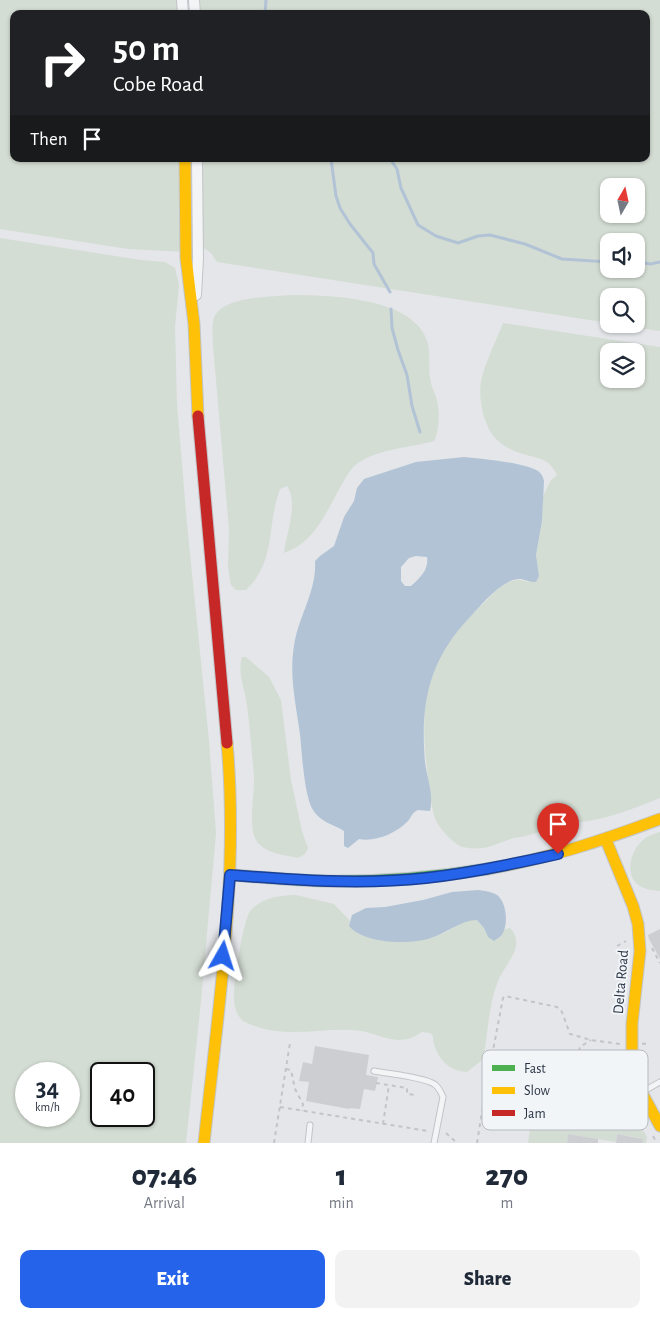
<!DOCTYPE html>
<html lang="en">
<head>
<meta charset="utf-8">
<style>
  body { margin:0; font-family:"Alegreya Sans",sans-serif; background:#f2f2f3; color:#1f2937; height:100vh; display:flex; flex-direction:column; font-size:19px; white-space:nowrap }
  * { box-sizing:border-box; margin:0 }
  p { font-size:16px; color:#747a83 }
  .icon { flex:none; width:28px; height:28px; fill:none; stroke:currentColor; stroke-width:2; stroke-linecap:round; stroke-linejoin:round }
  .map { position:relative; height:1143px; overflow:hidden }
  .side { display:flex; flex-direction:column; background:#fff; flex:1 }
  .side>* { flex:none }
  .banner { position:absolute; left:10px; top:10px; width:640px; height:152px; border-radius:10px; box-shadow:0 1px 4px #0004; background:#202124; color:#fff; overflow:hidden }
  .needle { width:32px; rotate:9deg }
  .tools { position:absolute; left:600px; top:178px; display:grid; gap:10px }
  .tools a { display:grid; place-items:center; width:45px; height:45px; border-radius:10px; background:#fff; box-shadow:0 1px 4px #0004; font-size:25px }
  .speed { position:absolute; left:15px; top:1062px; display:flex; gap:10px; font-size:25px; font-weight:700; text-align:center }
  .speed>* { display:grid; place-content:center; width:65px; height:65px; border-radius:50%; background:#fff; box-shadow:0 1px 4px #0004; line-height:1 }
  .speed small { font-size:12px; font-weight:400 }
  .speed .limit { border:2px solid #111; border-radius:8px; background:#fff; color:#111 }
  .pin { position:absolute; display:grid; place-items:center; width:42px; height:42px; color:#fff; margin:-51px -21px; border-radius:50% 50% 50% 0; rotate:-45deg; box-shadow:0 0 5px #0007 }
  .pin .icon { rotate:45deg }
  .me { position:absolute; width:55px; margin:-28px; rotate:6deg; stroke-linejoin:round; filter:drop-shadow(0 0 4px #0008) }
  .turn { display:flex; align-items:center; gap:18px; height:105px; padding:0 20px; font-size:22px }
  .turn .icon { width:65px; height:65px; stroke-width:2.5 }
  .turn b { display:block; font-size:35px; line-height:42px }
  .then { display:flex; align-items:center; height:48px; padding:0 20px; background:#0003; gap:10px; font-size:19px }
  .eta { display:flex; justify-content:space-evenly; align-items:center; height:85px; text-align:center }
  .eta b { font-size:30px; font-weight:800; line-height:35px }
  .action { display:flex; gap:10px; margin-top:auto; padding:10px 20px }
  .action a { flex:1; height:58px; border-radius:10px; background:#2563eb; color:#fff; font-size:20px; font-weight:800; line-height:58px; text-align:center }
  .action a+a { background:#f2f2f3; color:#1f2937 }
  .map>svg:first-child { display:block }
</style>
</head>
<body>
<div class="map">
<svg width="660" height="1143" viewBox="0 0 660 1143">
  <rect width="100%" height="100%" fill="#e4e6e9"/>
  <!-- green -->
  <g fill="#d4ddd4" fill-rule="evenodd">
    <path d="M0,0H182L183,14H14V159H185L186,252L128,249L0,229Z"/>
    <path d="M194,0H660V331L611,324H636V296H609V323L217,262L211,253L198,244L197,159H646V14H195ZM609,186H636V214H609ZM609,241H636V269H609Z"/>
    <path d="M0,238L141,260L165,262L175,268L179,285L175,326L177,404L187,524L209,741L216,833L201,1001L186,1143H0ZM26,1074H69V1116H26ZM101,1074H144V1116H101Z"/>
    <path d="M291,295C328,295 409,297 426,338C432,353 427,367 431,383C432,389 436,395 437,401C440,412 439,432 434,441C410,448 383,448 361,461C349,468 345,480 338,491C328,510 318,531 301,544C296,548 290,550 284,553C286,534 299,503 287,486L280,489C266,526 277,560 246,590H236L231,585L228,568L229,529L213,346C213,337 211,326 214,318C222,296 271,297 291,295Z"/>
    <path d="M503,323L660,347V798C640,806 620,814 599,819C584,822 569,823 554,827C547,829 540,832 533,834C527,836 520,837 514,838C495,844 485,852 463,847C454,845 437,826 435,818C431,807 431,795 429,784C424,748 420,707 433,672C443,643 465,620 487,600C498,588 511,575 528,582L539,576L536,555L542,521L543,496L551,480L557,475C549,458 539,459 523,454C513,451 504,447 496,439C483,426 477,395 482,377C487,359 496,341 503,323ZM609,351H636V379H609Z"/>
    <path d="M242,657H246L269,677L281,700L291,780L302,831L308,848L305,854L298,858C286,855 268,854 259,844C246,831 255,795 254,777C252,753 250,729 247,705C245,689 237,673 242,657Z"/>
    <path d="M660,832V891C653,890 646,890 640,886C624,876 630,852 642,841C647,836 654,834 660,832Z"/>
    <path d="M296,895L334,904L350,921L349,926L429,939L446,932L467,920H477L484,928L488,937H501L503,930L510,928C515,933 517,939 516,946C513,959 503,969 498,981C489,1003 488,1031 484,1054L481,1061L467,1072C450,1071 439,1061 434,1044C433,1040 434,1035 430,1033C429,1033 423,1032 422,1032C396,1050 381,1032 353,1030C314,1028 283,1040 245,1022C238,1019 234,1007 234,999C233,986 243,918 251,910C264,897 278,896 296,895Z"/>
    <path d="M608,1101L628,1104L647,1137L646,1143H640V1138L617,1134L616,1142L568,1134L567,1143H528L534,1103L606,1114Z"/>
  </g>
  <!-- water -->
  <g fill="#b1c3d5" fill-rule="evenodd">
    <path d="M464,457C483,459 522,462 538,471C542,474 543,477 544,481L542,521L536,555L539,576L536,582C529,582 527,580 521,579C504,577 481,605 470,617C429,660 420,703 425,762C427,778 434,794 430,811C426,811 422,810 418,810C412,812 411,818 407,822C395,834 375,842 359,839L348,848L344,846V831C333,824 320,822 313,810C304,796 302,752 300,734C296,705 289,675 294,646C298,617 317,591 315,561L320,556L334,546L344,517L354,501L357,488L364,479L416,462ZM416,556L427,557C429,570 420,578 411,586H405L401,581V567L409,558Z"/>
    <path d="M478,890C484,891 491,891 497,895C507,902 509,927 501,936C500,937 495,940 494,941L488,937L484,928L477,920C461,920 447,933 431,938C409,945 364,944 349,926L352,915L366,908L385,907L423,900L452,892Z"/>
  </g>
  <g fill="none" stroke-linecap="round" stroke-linejoin="round">
    <!-- stream -->
    <g stroke="#b1c3d5" stroke-width="3">
      <path d="M265,14L266,0"/>
      <path d="M331,159L336,196L340,208L350,224L373,253L374,264L390,292"/>
      <path d="M390,159L397,169L401,188L418,225L436,236L458,243L478,236L490,235L525,244L562,259L609,262"/>
      <path d="M636,261L650,264L660,262"/>
      <path d="M391,309L392,328L398,350L407,375L412,406L420,432"/>
    </g>
  </g>
  <!-- building -->
  <g fill="#ccced2">
    <path d="M660,929V959L649,939L648,935Z"/>
    <path d="M315,1046L369,1055L366,1075L378,1077L375,1091L364,1089L360,1109L349,1108V1109L306,1101L309,1082L299,1081L303,1062L312,1064Z"/>
    <path d="M568,1134L598,1139V1143H567Z"/>
    <path d="M617,1134L643,1139L642,1143H616Z"/>
  </g>
  <g fill="none" stroke-linecap="round" stroke-linejoin="round">
    <!-- lane casing -->
    <g stroke="#c2c4c7" stroke-width="7">
      <g id="lane">
        <path d="M374,1071C389,1074 423,1077 434,1084C439,1087 441,1092 443,1097L434,1143"/>
        <path d="M644,1091L660,1082"/>
        <path d="M308,1143L310,1125"/>
      </g>
    </g>
    <!-- street casing -->
    <g stroke="#c2c4c7" stroke-width="12">
      <g id="street">
        <path d="M182,0L183,14"/>
        <path d="M194,0L195,14"/>
        <path d="M196,295L198,258L197,159"/>
      </g>
    </g>
    <!-- fast casing -->
    <g stroke="#c2c4c7" stroke-width="13">
      <path id="fast" d="M230,875C261,877 291,880 322,881C378,882 432,878 487,869"/>
    </g>
    <!-- slow casing -->
    <g stroke="#c2c4c7" stroke-width="13">
      <g id="slow">
        <path d="M185,159L186,258L194,324L198,416"/>
        <path d="M606,840L633,906L638,924L640,951L632,1024V1060L641,1091L660,1126"/>
        <path d="M487,869C547,859 604,840 660,819"/>
        <path d="M204,1143C218,1010 239,877 227,743"/>
      </g>
    </g>
    <!-- jam casing -->
    <g stroke="#c2c4c7" stroke-width="13">
      <path id="jam" d="M198,416L227,743"/>
    </g>
    <!-- path -->
    <g stroke="#c3c4c9" stroke-width="2" stroke-dasharray="4 4" stroke-linecap="butt">
      <path d="M617,946L626,941"/>
      <path d="M652,948L660,963"/>
      <path d="M642,1044L650,1043"/>
      <path d="M619,1063L617,1079L629,1104L633,1105"/>
      <path d="M286,1069L291,1070L295,1089L303,1104L302,1111"/>
      <path d="M604,1074L618,1076"/>
      <path d="M376,1083L407,1088V1094L416,1095"/>
      <path d="M486,1087L503,998L505,996L557,1007L562,1012L570,1034L591,1040L620,1044"/>
      <path d="M280,1107L428,1131"/>
      <path d="M383,1124L389,1085"/>
      <path d="M446,1133L457,1143"/>
      <path d="M653,1136L657,1143"/>
      <path d="M274,1143L290,1043"/>
      <path d="M477,1143L486,1087L510,1089L537,1088L570,1074L576,1062L580,1047L591,1040"/>
    </g>
    <!-- lane -->
    <use href="#lane" stroke="#f3f4f6" stroke-width="5"/>
    <!-- street -->
    <use href="#street" stroke="#f3f4f6" stroke-width="10"/>
    <!-- fast -->
    <use href="#fast" stroke="#4caf50" stroke-width="11"/>
    <!-- slow -->
    <use href="#slow" stroke="#ffc107" stroke-width="11"/>
    <!-- jam -->
    <use href="#jam" stroke="#c62828" stroke-width="11"/>
  </g>
  <g fill="none" stroke-linecap="round" stroke-linejoin="round">
    <!-- route casing -->
    <g stroke="#184099" stroke-width="12">
      <path id="route" d="M223,956L230,875C295,880 361,885 426,878C470,873 514,864 558,854"/>
    </g>
    <!-- route -->
    <use href="#route" stroke="#2563eb" stroke-width="9"/>
  </g>
  <g text-anchor="middle" dominant-baseline="central" stroke-width="4" stroke-linejoin="round" paint-order="stroke">
    <!-- street labels -->
    <g font-size="15" fill="#293344" stroke="#f2f5f8">
      <text transform="translate(621 982) rotate(-85)">Delta Road</text>
    </g>
  </g>
  <!-- legend -->
  <rect x="482" y="1050" width="166" height="80" rx="8" fill="#f2f5f8" stroke="#b6bbc2" stroke-width="1"/>
  <rect x="492" y="1065" width="23" height="6" fill="#4caf50"/>
  <rect x="492" y="1087" width="23" height="7" fill="#ffc107"/>
  <rect x="492" y="1110" width="23" height="6" fill="#c62828"/>
  <g font-size="14" fill="#293344">
    <text x="524" y="1073">Fast</text>
    <text x="524" y="1095">Slow</text>
    <text x="524" y="1118">Jam</text>
  </g>
</svg>
<div class="tools">
<a><svg class="needle" viewBox="-14 -14 28 28"><path d="M0-13l5 13h-10z" fill="#e53935"/><path d="M0 13l5-13h-10z" fill="#747a83"/></svg></a>
<a><svg class="icon" aria-label="sound" viewBox="0 0 24 24"><path d="M4 9h4l5-4v14l-5-4H4zM17 9q2 3 0 6"/></svg></a>
<a><svg class="icon" aria-label="search" viewBox="0 0 24 24"><circle cx="10" cy="10" r="6"/><path d="M15 15l6 6"/></svg></a>
<a><svg class="icon" aria-label="layers" viewBox="0 0 24 24"><path d="M12 4l9 5-9 5-9-5zM3 14l9 5 9-5"/></svg></a>
</div>
<div class="speed"><div>34<small>km/h</small></div><div class="limit">40</div></div>
<div class="pin" style="left:558px;top:854px;background:#d93025"><svg class="icon" aria-label="arrive" viewBox="0 0 24 24"><path d="M6 21V4h12l-3 4 3 4H6"/></svg></div>
<svg class="me" style="left:223px;top:956px" viewBox="-20 -20 40 40"><path d="M0-17L14 15 0 8-14 15z" fill="#2563eb" stroke="#fff" stroke-width="4"/></svg>
<div class="banner">
<div class="turn"><svg class="icon" aria-label="right" viewBox="0 0 24 24"><path d="M7 20v-9h11M14 6l5 5-5 5"/></svg><div><b>50 m</b>Cobe Road</div></div>
<div class="then">Then<svg class="icon" aria-label="arrive" viewBox="0 0 24 24"><path d="M6 21V4h12l-3 4 3 4H6"/></svg></div>
</div>
</div>
<section class="side">
<div class="eta">
<div><b>07:46</b><p>Arrival</p></div>
<div><b>1</b><p>min</p></div>
<div><b>270</b><p>m</p></div>
</div>
<div class="action"><a>Exit</a><a>Share</a></div>
</section>
</body>
</html>
